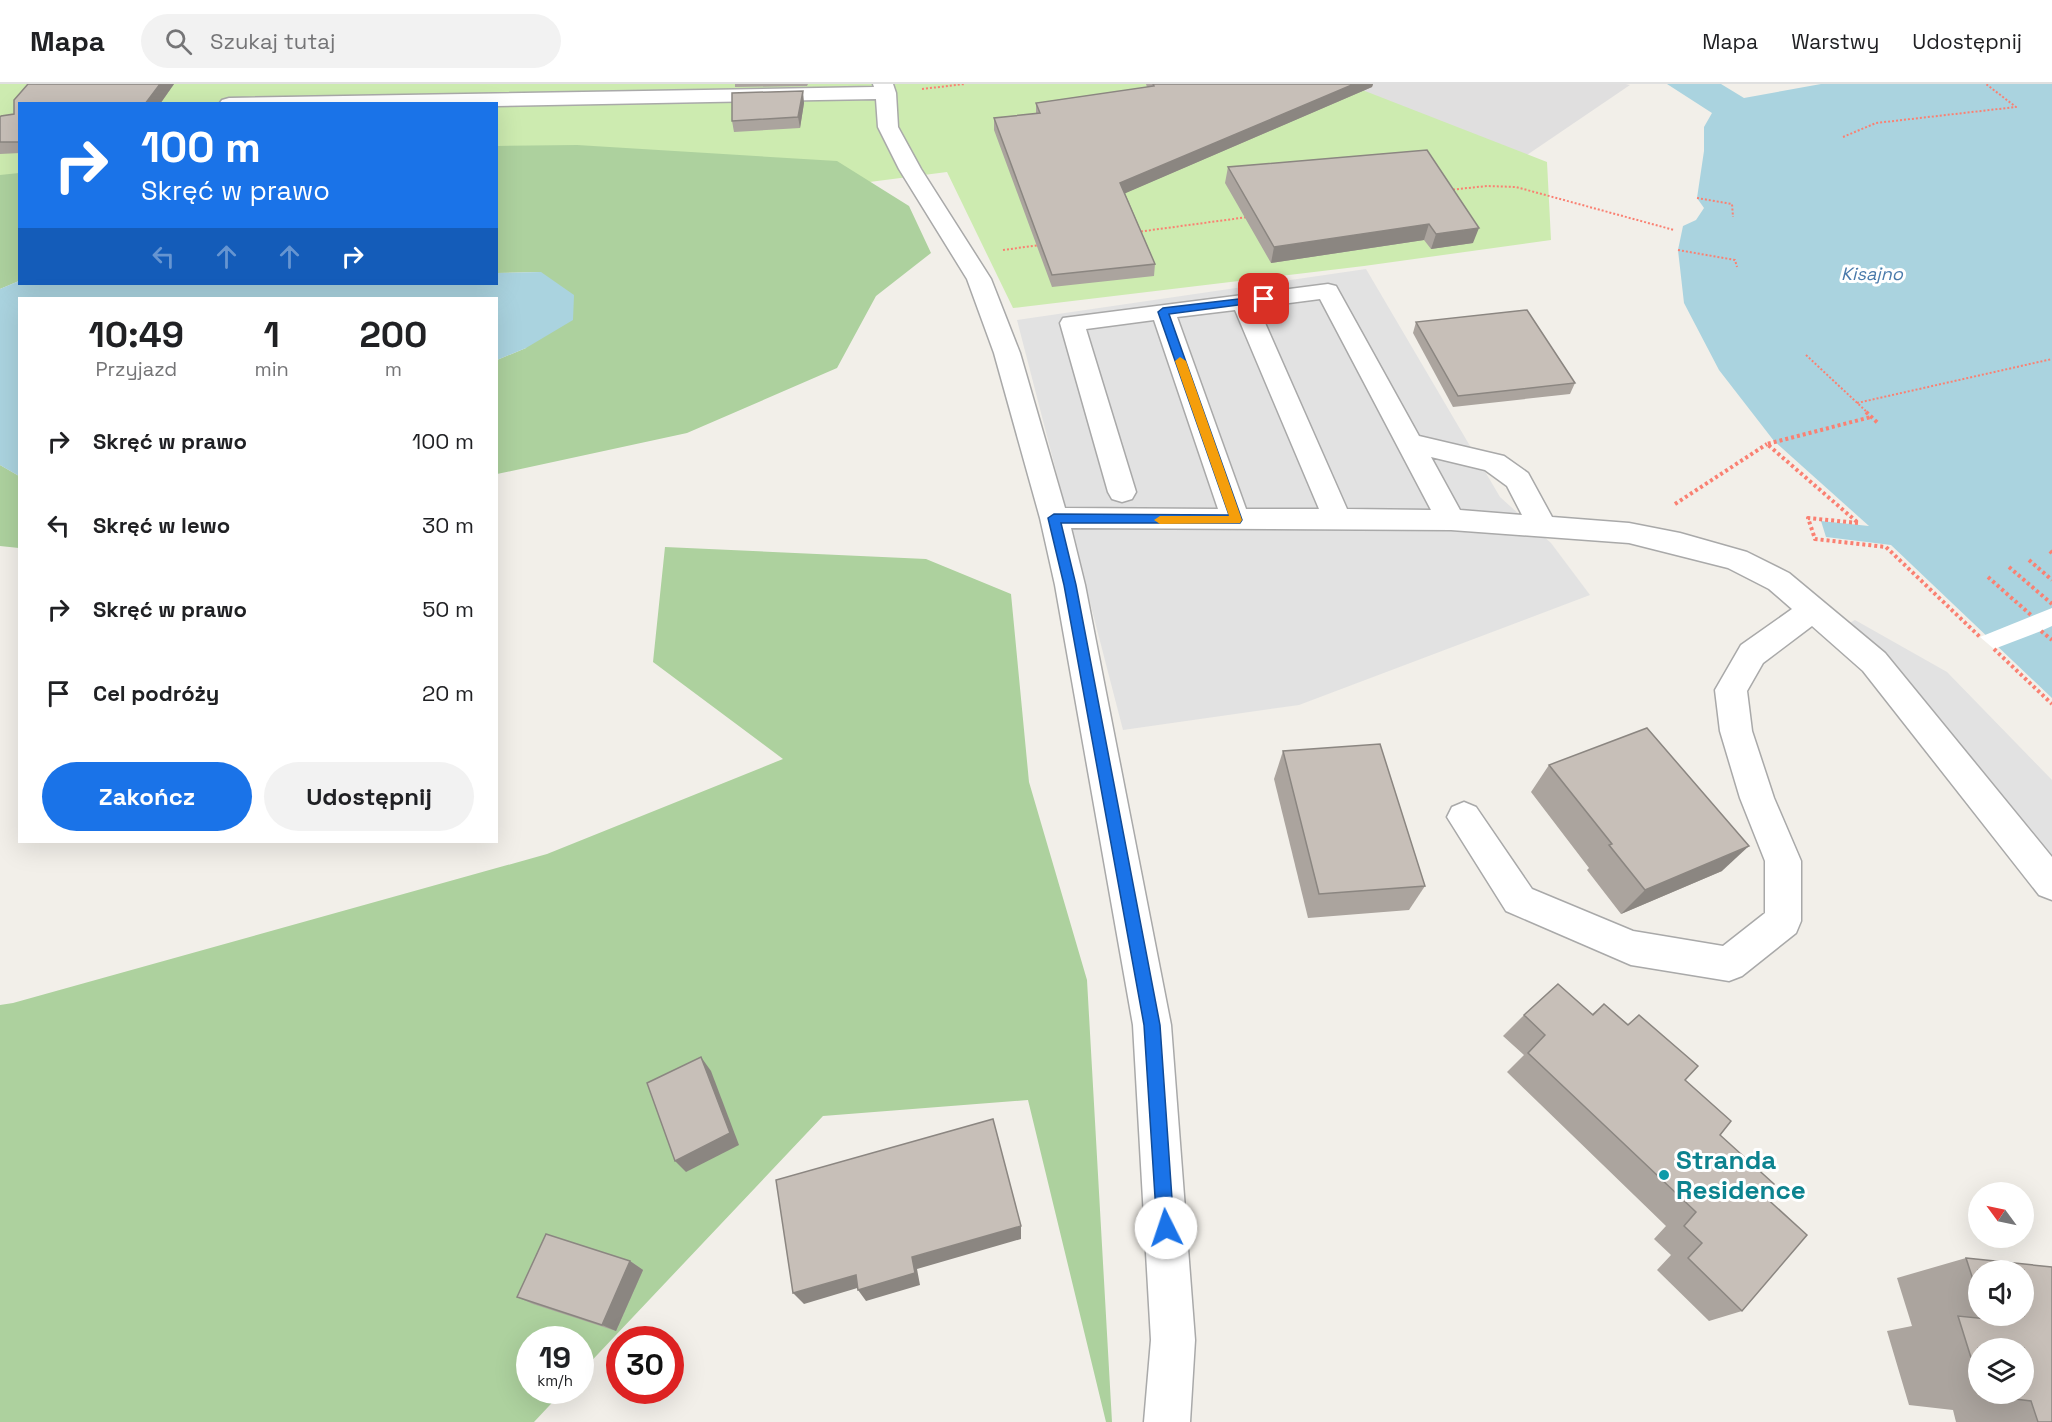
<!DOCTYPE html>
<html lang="pl">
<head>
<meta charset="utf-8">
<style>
  body { margin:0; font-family:"Space Grotesk",sans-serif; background:#f2f2f2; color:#202124; height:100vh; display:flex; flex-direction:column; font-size:22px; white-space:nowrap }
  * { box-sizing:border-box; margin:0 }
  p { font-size:20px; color:#757577 }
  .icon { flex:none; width:33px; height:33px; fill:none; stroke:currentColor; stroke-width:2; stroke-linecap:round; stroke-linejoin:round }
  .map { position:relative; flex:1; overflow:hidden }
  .sheet { position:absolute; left:18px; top:213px; width:480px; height:546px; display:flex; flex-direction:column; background:#fff; border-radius:0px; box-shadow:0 6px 24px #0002 }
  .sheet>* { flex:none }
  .banner { position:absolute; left:18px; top:18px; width:480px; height:183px; border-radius:0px; box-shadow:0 6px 24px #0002; background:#1a73e8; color:#fff; overflow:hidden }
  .needle { width:39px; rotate:303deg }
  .buttons { position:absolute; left:1968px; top:1098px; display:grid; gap:12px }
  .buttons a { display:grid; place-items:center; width:66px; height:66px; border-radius:50%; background:#fff; box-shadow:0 6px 24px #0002; font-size:30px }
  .speed { position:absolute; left:516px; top:1242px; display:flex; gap:12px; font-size:30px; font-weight:700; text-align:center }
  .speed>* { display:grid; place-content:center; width:78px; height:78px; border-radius:50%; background:#fff; box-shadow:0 6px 24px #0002; line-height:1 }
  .speed small { font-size:15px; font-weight:400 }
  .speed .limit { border:9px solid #d22; background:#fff; color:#111 }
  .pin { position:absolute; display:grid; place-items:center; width:51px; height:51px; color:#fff; margin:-26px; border-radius:12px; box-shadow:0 3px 9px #0006 }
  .me { position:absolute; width:66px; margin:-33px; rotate:356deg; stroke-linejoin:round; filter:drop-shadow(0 0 4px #0008) }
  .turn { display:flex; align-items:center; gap:21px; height:126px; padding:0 24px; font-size:27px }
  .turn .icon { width:78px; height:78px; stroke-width:2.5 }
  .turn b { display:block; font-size:42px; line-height:51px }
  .lanes { display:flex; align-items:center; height:57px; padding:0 24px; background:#0003; justify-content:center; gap:30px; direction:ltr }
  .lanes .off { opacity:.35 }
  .eta { display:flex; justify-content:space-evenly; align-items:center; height:102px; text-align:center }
  .eta b { font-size:36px; font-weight:700; line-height:42px }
  .action { display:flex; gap:12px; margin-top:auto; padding:12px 24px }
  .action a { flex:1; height:69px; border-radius:36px; background:#1a73e8; color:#fff; font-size:24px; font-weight:700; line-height:69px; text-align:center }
  .action a+a { background:#f2f2f2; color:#202124 }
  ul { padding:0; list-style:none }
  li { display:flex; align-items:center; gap:18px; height:84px; padding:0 24px }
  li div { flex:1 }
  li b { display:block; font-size:22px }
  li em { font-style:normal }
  header { display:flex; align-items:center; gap:36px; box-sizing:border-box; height:84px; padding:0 30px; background:#fff; border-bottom:2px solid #e0e0e0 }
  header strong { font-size:28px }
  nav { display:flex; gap:33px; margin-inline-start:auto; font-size:21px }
  .search { width:420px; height:54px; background:#f2f2f2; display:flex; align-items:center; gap:15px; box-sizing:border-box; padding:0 21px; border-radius:33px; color:#757577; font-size:22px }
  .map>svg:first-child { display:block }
</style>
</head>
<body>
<header>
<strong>Mapa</strong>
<div class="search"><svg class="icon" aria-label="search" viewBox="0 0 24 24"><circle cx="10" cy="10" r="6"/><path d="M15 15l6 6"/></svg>Szukaj tutaj</div>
<nav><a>Mapa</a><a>Warstwy</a><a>Udostępnij</a></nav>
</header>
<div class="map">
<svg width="2052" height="1338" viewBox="0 0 2052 1338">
  <rect width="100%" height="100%" fill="#f2efe9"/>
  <!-- residential -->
  <path fill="#e0dfdf" d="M1322,0H1626L1630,1L1518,77Z"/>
  <!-- grass -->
  <path fill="#cdebb0" d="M0,0H1347L1547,78L1551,156L1364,182L1013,224L947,88L854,100L497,77L496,20H20L19,109L0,113Z"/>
  <!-- forest -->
  <g fill="#add19e">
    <path d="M577,61L837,77L909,122L931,169L876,212L837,284L687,349L497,390V276L526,264L541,188L497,189L496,62Z"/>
    <path d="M19,89V197L0,205V91Z"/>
    <path d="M0,381L19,392V464L0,462Z"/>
    <path d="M665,463L926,475L1011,510L1029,698L1087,896L1112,1338H1106L1028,1016L823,1032L581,1288L580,1256H530V1306L563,1307L534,1338H0V921L13,919L547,770L783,675L653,578Z"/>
  </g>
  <!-- parking -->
  <g fill="#e2e2e2">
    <path d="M1366,185L1500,413L1551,459L1590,511L1299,621L1123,646L1017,236Z"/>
    <path d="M1855,536L1947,588L2052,696V800L1837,546Z"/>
  </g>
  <!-- water -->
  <g fill="#aad3df">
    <path d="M1667,0H1721L1744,14L1821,0H2052V614L1891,461L1826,453L1821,437L1869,442L1774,357L1719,286L1684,219L1678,166L1683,142L1696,136L1704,124L1697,114L1704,67V43L1712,29Z"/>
    <path d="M541,188L574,211L573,236L526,264L497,276L496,214H20L19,392L0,381V205L19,197L20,200H496L497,189Z"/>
  </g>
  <!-- pier -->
  <path fill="#fff" d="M2052,524V542L2041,547L1994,565L1980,553Z"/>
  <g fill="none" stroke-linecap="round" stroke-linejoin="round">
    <!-- minor casing -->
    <g stroke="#a9a9a9" stroke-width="3">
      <path id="minor" d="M873,0H893L896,9L898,43L921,85L991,195L1020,269L1065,424L1218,425L1154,236L1086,245L1136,408L1132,415L1122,418L1112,415L1108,408L1060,239L1063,234L1328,200L1336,202L1419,352L1504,372L1528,389L1552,433L1629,439L1680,449L1747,468L1789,489L1885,569L2052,773V816L2039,811L1863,587L1812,542L1763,579L1747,607L1752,647L1774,714L1801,777V837L1796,849L1742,892L1729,897L1631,881L1506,827L1447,733L1452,723L1464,718L1476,723L1532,805L1633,847L1723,862L1765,829V777L1740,714L1720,647L1715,606L1741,561L1792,525L1769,505L1728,484L1629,459L1451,446L1071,444L1085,501L1171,941L1195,1256L1190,1338H1144L1151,1256L1133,941L1055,501L1040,434L994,269L967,195L899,85L878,43L876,15L496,22V20H219L222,16L229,14L874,3ZM1320,215L1431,426L1347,425L1258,223ZM1235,226L1319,425H1246L1177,233ZM1431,373L1485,386L1507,402L1522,431L1460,426Z"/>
    </g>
    <!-- path-far1 -->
    <g stroke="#fa8072" stroke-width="2" stroke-dasharray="2 2" stroke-linecap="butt">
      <path d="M922,5L965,0"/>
      <path d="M1843,53L1876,39L2016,23L1986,0"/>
      <path d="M1449,106L1487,102L1516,103L1674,146"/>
      <path d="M1697,114L1732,120L1733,133"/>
      <path d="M1137,148L1248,133"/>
      <path d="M1003,166L1040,161"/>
      <path d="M1678,166L1735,176L1737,183"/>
      <path d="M1806,271L1868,329"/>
      <path d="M1857,319L2052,275"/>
    </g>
    <!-- path -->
    <g stroke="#fa8072" stroke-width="4" stroke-dasharray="3 3" stroke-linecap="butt">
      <path d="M1866,328L1879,340"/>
      <path d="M1675,420L1767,360"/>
      <path d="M1857,438L1767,360L1871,333"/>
      <path d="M1858,439L1808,434L1815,455L1886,463L1980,553"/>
      <path d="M2050,467L2052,469"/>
      <path d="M2029,476L2052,496"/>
      <path d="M2009,483L2052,520"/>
      <path d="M1988,493L2032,532"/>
      <path d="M2041,547L2052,556"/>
      <path d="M1994,565L2052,620"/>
    </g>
    <!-- minor -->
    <use href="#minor" fill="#fff" fill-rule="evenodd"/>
  </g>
  <!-- wall -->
  <g fill="#aba49e" fill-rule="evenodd">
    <path d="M28,0H174L160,20H20V69L0,70V33L1,32L14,30V16Z"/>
    <path d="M735,0H808L807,2L735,3Z"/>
    <path d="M1146,0H1373L1372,3L1125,109L1155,180L1154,192L1052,203L994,46V34L1036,30V19L1147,3Z"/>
    <path d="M804,19L800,44L734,48L732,37Z"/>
    <path d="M1427,66L1473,159L1431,165L1424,156L1271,179L1225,99L1228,83Z"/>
    <path d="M1416,238L1575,299L1570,310L1453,323L1413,249Z"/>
    <path d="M1283,667L1425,802L1409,826L1308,834L1274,695Z"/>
    <path d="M1549,681L1722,787L1621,830L1587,786L1589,784L1531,708Z"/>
    <path d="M1604,920L1628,940L1639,931L1685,996L1720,1051L1763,1111L1742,1227L1709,1237L1657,1186L1671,1171L1654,1155L1666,1142L1507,988L1524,971L1503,952L1524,931L1592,930Z"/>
    <path d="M1966,1174L2052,1183V1338H1956L1953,1326L1909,1321L1887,1247L1912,1242L1897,1194ZM1978,1186H2024V1232H1978ZM1978,1264H2024V1310H1978Z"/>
    <path d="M630,1177L643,1186L616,1247L533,1220L517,1213Z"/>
  </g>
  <!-- shaded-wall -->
  <g fill="#8b8681">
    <path d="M160,0H174L160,20H145Z"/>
    <path d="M1354,0H1373L1372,3L1119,112L1120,99Z"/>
    <path d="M803,7L804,19L800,44L798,33Z"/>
    <path d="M1429,140L1424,156L1271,179L1274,163Z"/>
    <path d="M1479,144L1473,159L1431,165L1436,150Z"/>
    <path d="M1749,762L1722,787L1621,830L1645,806Z"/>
    <path d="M701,973L711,987L739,1061L686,1088L675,1077Z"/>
    <path d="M1021,1142V1155L917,1185L920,1201L866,1217L858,1206L912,1173Z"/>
    <path d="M630,1177L643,1186L616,1247L602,1241Z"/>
    <path d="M856,1191L864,1202L804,1220L793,1209Z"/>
  </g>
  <!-- building -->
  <g fill="#c7bfb8" stroke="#8b8681" stroke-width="1.5">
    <path d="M28,0H160L145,20H20V58H0V33L1,32L14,30V16Z"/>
    <path d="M1153,0H1354L1120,99L1155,180L1052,191L994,34L1040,29L1036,19L1154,2Z"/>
    <path d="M803,7L798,33L732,37V9Z"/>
    <path d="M1427,66L1479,144L1436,150L1429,140L1274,163L1228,83Z"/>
    <path d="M1527,226L1575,299L1458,312L1416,238Z"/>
    <path d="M1647,644L1749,762L1645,806L1609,761L1612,760L1549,681Z"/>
    <path d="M1380,660L1425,802L1319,810L1283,667Z"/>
    <path d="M1558,900L1593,931L1604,920L1628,941L1639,931L1698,982L1685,996L1731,1037L1720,1051L1774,1100L1763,1111L1807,1151L1742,1227L1688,1174L1702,1159L1684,1142L1696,1128L1528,969L1545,951L1524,931Z"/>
    <path d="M701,973L730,1049L675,1077L647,999Z"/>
    <path d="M993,1035L1021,1142L912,1173L915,1189L858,1206L856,1191L793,1209L776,1096Z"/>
    <path d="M546,1150L630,1177L602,1241L517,1213Z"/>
    <path d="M1966,1174L2052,1183V1338H2038L2031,1317L1983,1311V1310H2024V1264H1978V1296L1958,1232L1987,1235L1986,1232H2024V1186H1978V1211Z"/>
  </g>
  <!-- route -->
  <path fill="#1a73e8" stroke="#114b97" stroke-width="1.5" d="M1264,212L1268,213V217L1169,230L1242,436L1240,439H1061L1076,501L1160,941L1174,1144L1172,1150L1166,1152L1159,1150L1157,1144L1144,941L1064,501L1048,434L1054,430L1229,431L1158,228L1163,224Z"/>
  <!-- slow -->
  <path fill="#f59e0b" d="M1180,273L1186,277L1242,436L1240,439L1160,440L1154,436L1160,432H1229L1175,277Z"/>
  <!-- markers -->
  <circle fill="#0f9aa8" stroke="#fff" stroke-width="2" cx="1664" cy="1091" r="6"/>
  <g text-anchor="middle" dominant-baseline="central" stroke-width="6" stroke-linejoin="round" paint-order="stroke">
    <!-- far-water labels -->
    <g font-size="18" font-style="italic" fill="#4a7aab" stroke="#fff">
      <text x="1872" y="189">Kisajno</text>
    </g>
    <!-- near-culture labels -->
    <g font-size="26" font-weight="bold" fill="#0d838f" stroke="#fff" text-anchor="start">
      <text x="1676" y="1076">Stranda<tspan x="1676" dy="30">Residence</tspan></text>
    </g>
  </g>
</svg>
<div class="buttons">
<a><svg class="needle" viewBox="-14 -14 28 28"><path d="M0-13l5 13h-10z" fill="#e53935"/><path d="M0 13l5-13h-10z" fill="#757577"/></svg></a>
<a><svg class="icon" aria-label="sound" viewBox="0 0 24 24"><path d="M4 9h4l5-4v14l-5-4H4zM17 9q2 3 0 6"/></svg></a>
<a><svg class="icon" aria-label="layers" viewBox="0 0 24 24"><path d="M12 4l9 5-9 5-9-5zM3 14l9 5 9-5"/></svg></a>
</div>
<div class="speed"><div>19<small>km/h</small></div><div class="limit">30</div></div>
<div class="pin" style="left:1264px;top:215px;background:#d93025"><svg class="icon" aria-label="arrive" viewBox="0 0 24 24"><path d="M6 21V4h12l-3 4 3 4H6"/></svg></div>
<svg class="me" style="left:1166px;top:1144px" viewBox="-20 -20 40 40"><circle r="19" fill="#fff"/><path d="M0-13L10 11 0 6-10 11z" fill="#1a73e8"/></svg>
<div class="banner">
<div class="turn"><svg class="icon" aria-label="right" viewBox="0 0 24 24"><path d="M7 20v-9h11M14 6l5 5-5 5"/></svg><div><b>100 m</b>Skręć w prawo</div></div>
<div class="lanes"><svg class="icon off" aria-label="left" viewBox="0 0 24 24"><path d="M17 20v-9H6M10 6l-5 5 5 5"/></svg><svg class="icon off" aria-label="ahead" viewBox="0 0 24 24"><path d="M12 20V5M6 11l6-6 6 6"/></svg><svg class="icon off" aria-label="ahead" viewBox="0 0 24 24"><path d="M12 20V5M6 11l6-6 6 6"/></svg><svg class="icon" aria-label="right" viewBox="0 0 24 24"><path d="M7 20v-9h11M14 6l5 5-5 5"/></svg></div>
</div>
<section class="sheet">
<div class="eta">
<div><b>10:49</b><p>Przyjazd</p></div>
<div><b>1</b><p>min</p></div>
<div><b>200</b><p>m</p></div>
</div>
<ul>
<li><svg class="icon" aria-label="right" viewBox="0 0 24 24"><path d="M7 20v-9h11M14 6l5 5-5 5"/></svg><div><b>Skręć w prawo</b></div><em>100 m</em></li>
<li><svg class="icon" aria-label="left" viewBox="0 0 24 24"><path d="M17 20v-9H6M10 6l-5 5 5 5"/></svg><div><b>Skręć w lewo</b></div><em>30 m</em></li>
<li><svg class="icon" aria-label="right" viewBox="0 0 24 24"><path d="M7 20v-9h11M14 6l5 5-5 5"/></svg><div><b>Skręć w prawo</b></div><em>50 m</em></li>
<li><svg class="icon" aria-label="arrive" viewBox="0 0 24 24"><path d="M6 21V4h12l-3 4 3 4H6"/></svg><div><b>Cel podróży</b></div><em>20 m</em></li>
</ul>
<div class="action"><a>Zakończ</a><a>Udostępnij</a></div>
</section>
</div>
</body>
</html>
